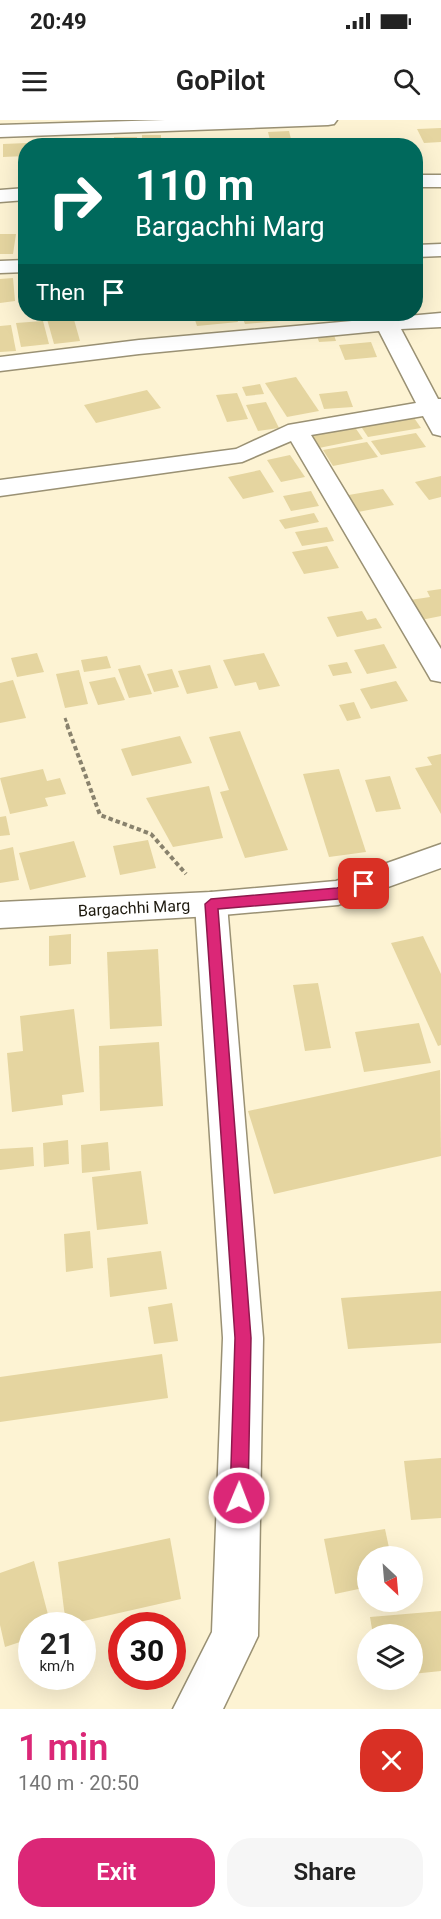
<!DOCTYPE html>
<html lang="en">
<head>
<meta charset="utf-8">
<style>
  body { margin:0; font-family:Roboto,sans-serif; background:#f6f6f6; color:#222; height:100vh; display:flex; flex-direction:column; font-size:22px; white-space:nowrap }
  * { box-sizing:border-box; margin:0 }
  p { font-size:20px; color:#767676 }
  .icon { flex:none; width:33px; height:33px; fill:none; stroke:currentColor; stroke-width:2; stroke-linecap:round; stroke-linejoin:round }
  .map { position:relative; height:1589px; overflow:hidden }
  .sheet { display:flex; flex-direction:column; background:#fff; flex:1 }
  .sheet>* { flex:none }
  .guide { position:absolute; left:18px; top:18px; width:405px; height:183px; border-radius:24px; box-shadow:0 6px 24px #0002; background:#00695c; color:#fff; overflow:hidden }
  .needle { width:39px; rotate:154deg }
  .fabs { position:absolute; left:357px; top:1426px; display:grid; gap:12px }
  .fabs a { display:grid; place-items:center; width:66px; height:66px; border-radius:50%; background:#fff; box-shadow:0 6px 24px #0002; font-size:30px }
  .speed { position:absolute; left:18px; top:1492px; display:flex; gap:12px; font-size:30px; font-weight:700; text-align:center }
  .speed>* { display:grid; place-content:center; width:78px; height:78px; border-radius:50%; background:#fff; box-shadow:0 6px 24px #0002; line-height:1 }
  .speed small { font-size:15px; font-weight:400 }
  .speed .limit { border:9px solid #d22; background:#fff; color:#111 }
  .pin { position:absolute; display:grid; place-items:center; width:51px; height:51px; color:#fff; margin:-26px; border-radius:12px; box-shadow:0 3px 9px #0006 }
  .me { position:absolute; width:66px; margin:-33px; rotate:1deg; stroke-linejoin:round; filter:drop-shadow(0 0 4px #0008) }
  .turn { display:flex; align-items:center; gap:21px; height:126px; padding:0 18px; font-size:27px }
  .turn .icon { width:78px; height:78px; stroke-width:2.5 }
  .turn b { display:block; font-size:42px; line-height:51px }
  .then { display:flex; align-items:center; height:57px; padding:0 18px; background:#0003; gap:12px; font-size:22px }
  .round { display:grid; place-items:center; flex:none; width:63px; height:63px; border-radius:24px; background:#f6f6f6 }
  .overview { display:flex; align-items:center; justify-content:space-between; height:102px; padding:0 18px }
  h1 { font-size:36px; font-weight:600; line-height:45px; color:#db2777 }
  .cta { display:flex; gap:12px; margin-top:auto; padding:12px 18px }
  .cta a { flex:1; height:69px; border-radius:24px; background:#db2777; color:#fff; font-size:24px; font-weight:600; line-height:69px; text-align:center }
  .cta a+a { background:#f6f6f6; color:#222 }
  .status { display:flex; justify-content:space-between; align-items:center; height:42px; padding:0 30px; background:#fff; direction:ltr }
  .status svg { height:16px; fill:currentColor }
  header { display:flex; justify-content:space-between; align-items:center; height:78px; padding:0 18px; background:#fff; font-size:27px; font-weight:600 }
  .map>svg:first-child { display:block }
</style>
</head>
<body>
<div class="status"><b>20:49</b><svg viewBox="0 0 49 12"><path d="M0 12V9h3v3zM5 12V6h3v6zM10 12V3h3v9zM15 12V0h3v12zM26 1h20v11H26zM47 4h2v5h-2z"/></svg></div>
<header><svg class="icon" aria-label="menu" viewBox="0 0 24 24"><path d="M4 6h16M4 12h16M4 18h16"/></svg>GoPilot<svg class="icon" aria-label="search" viewBox="0 0 24 24"><circle cx="10" cy="10" r="6"/><path d="M15 15l6 6"/></svg></header>
<div class="map">
<svg width="441" height="1589" viewBox="0 0 441 1589">
  <rect width="100%" height="100%" fill="#fdf3d3"/>
  <!-- building -->
  <g fill="#e5d5a0">
    <path d="M441,8V22L424,23L417,9Z"/>
    <path d="M289,11L292,23L271,24L268,12Z"/>
    <rect x="142" y="15" width="19" height="11"/>
    <path d="M114,17H137V26H105V20H114Z"/>
    <path d="M27,23L26,36L3,37V24Z"/>
    <path d="M0,114H16L13,134H0Z"/>
    <rect x="19" y="119" width="7" height="19"/>
    <path d="M13,158L15,181L0,183V159Z"/>
    <path d="M193,194H235L238,202L197,206Z"/>
    <path d="M241,194H276L279,201L245,204Z"/>
    <path d="M73,196L80,221L54,224L47,199Z"/>
    <path d="M43,201L49,224L21,227L16,203Z"/>
    <path d="M11,205L16,231L0,232V206Z"/>
    <path d="M334,215L336,221L319,222L317,216Z"/>
    <path d="M371,222L377,237L345,240L339,225Z"/>
    <path d="M296,257L319,291L287,297L265,263Z"/>
    <path d="M260,264L264,274L246,276L242,267Z"/>
    <path d="M147,270L161,288L96,303L84,285Z"/>
    <path d="M347,271L353,287L324,289L319,274Z"/>
    <path d="M237,273L248,299L227,302L216,275Z"/>
    <path d="M266,282L279,308L258,311L246,285Z"/>
    <path d="M410,292L421,308L368,317L358,302Z"/>
    <path d="M352,303L363,319L314,329L303,311Z"/>
    <path d="M416,313L426,327L381,335L371,321Z"/>
    <path d="M367,322L378,337L333,346L323,330Z"/>
    <path d="M290,335L305,357L281,362L267,340Z"/>
    <path d="M260,350L274,372L243,379L228,357Z"/>
    <path d="M441,356V377L429,380L415,362Z"/>
    <path d="M383,369L394,385L353,393L343,376Z"/>
    <path d="M311,371L319,386L291,391L283,376Z"/>
    <path d="M314,393L319,402L285,409L279,400Z"/>
    <path d="M327,407L334,421L302,426L295,412Z"/>
    <path d="M327,426L339,448L304,454L292,432Z"/>
    <path d="M441,469V496L421,500L410,480L430,477L427,471Z"/>
    <path d="M362,491L367,500L376,498L382,508L337,517L327,497Z"/>
    <path d="M384,524L397,548L367,554L354,530Z"/>
    <path d="M37,533L44,552L17,557L11,538Z"/>
    <path d="M264,533L280,566L259,570L256,562L235,566L223,540Z"/>
    <path d="M107,536L111,548L84,552L81,540Z"/>
    <path d="M347,542L352,553L333,556L328,545Z"/>
    <path d="M140,545L152,574L129,578L118,549Z"/>
    <path d="M210,545L218,568L187,574L178,551Z"/>
    <path d="M172,549L179,567L154,572L147,554Z"/>
    <path d="M79,550L88,584L65,588L56,554Z"/>
    <path d="M115,557L125,580L98,585L89,562Z"/>
    <path d="M13,560L26,598L0,603V563Z"/>
    <path d="M396,561L408,581L371,589L360,569Z"/>
    <path d="M354,582L361,598L347,601L339,585Z"/>
    <path d="M240,611L288,730L245,738L220,672L229,670L209,617Z"/>
    <path d="M180,616L192,643L132,656L121,629Z"/>
    <path d="M441,634V694L415,648L432,645L427,637Z"/>
    <path d="M43,649L47,661L60,658L66,674L45,678L48,686L10,694L0,658Z"/>
    <path d="M339,649L366,732L329,737L303,654Z"/>
    <path d="M390,656L401,689L376,692L365,660Z"/>
    <path d="M209,666L223,718L173,727L146,678Z"/>
    <path d="M6,696L10,715L0,716V697Z"/>
    <path d="M148,720L156,748L120,755L113,726Z"/>
    <path d="M74,721L86,757L30,770L19,733Z"/>
    <path d="M13,727L19,760L0,763V730Z"/>
    <path d="M71,814V844L49,846V816Z"/>
    <path d="M423,816L441,854V925L438,926L391,823Z"/>
    <path d="M158,829L162,906L110,909L107,832Z"/>
    <path d="M318,863L331,928L305,931L293,865Z"/>
    <path d="M74,889L84,972L62,975L63,985L12,992L7,933L23,931L20,896Z"/>
    <path d="M419,903L431,943L364,952L355,912Z"/>
    <path d="M159,922L163,986L100,991L99,926Z"/>
    <path d="M440,950L441,1036L274,1074L248,991Z"/>
    <path d="M68,1020L69,1044L44,1047L43,1023Z"/>
    <path d="M108,1022L110,1050L82,1053L81,1025Z"/>
    <path d="M33,1027L34,1046L0,1050V1029Z"/>
    <path d="M141,1051L148,1104L97,1110L92,1057Z"/>
    <path d="M90,1111L93,1148L66,1152L64,1114Z"/>
    <path d="M161,1131L167,1169L110,1177L107,1138Z"/>
    <path d="M441,1171V1223L348,1229L341,1178Z"/>
    <path d="M172,1183L178,1221L154,1224L148,1187Z"/>
    <path d="M162,1234L168,1278L0,1302V1257Z"/>
    <path d="M441,1338V1398L411,1400L404,1341Z"/>
    <path d="M385,1409L391,1437H368V1467L335,1474L324,1419Z"/>
    <path d="M170,1418L181,1479L66,1505L58,1442Z"/>
    <path d="M34,1441L51,1506H32V1518L5,1527L0,1505V1453Z"/>
    <path d="M441,1491V1551L412,1554V1515H373L370,1497Z"/>
  </g>
  <g fill="none" stroke-linecap="round" stroke-linejoin="round">
    <!-- minor casing -->
    <g stroke="#9a9174" stroke-width="3">
      <g id="minor">
        <path d="M165,0H337L334,4L328,5L0,17V5Z"/>
        <rect x="416" y="55" width="25" height="12"/>
        <path d="M26,68V80L0,82V70Z"/>
        <path d="M441,124V136L416,137V125Z"/>
        <path d="M26,140V152L0,153V141Z"/>
        <path d="M441,193V207L401,209L438,279H441V316L433,314L423,296L311,315L441,529V562L431,560L427,553L291,321L242,342L0,376V360L236,329L288,305L416,283L379,211L139,234L0,251V237L139,220Z"/>
        <path d="M211,772L223,775L227,784L263,1218L258,1516L223,1589H173L212,1512L223,1218L195,784L199,775Z"/>
      </g>
    </g>
    <!-- tertiary casing -->
    <g stroke="#9a9174" stroke-width="3">
      <path id="tertiary" d="M441,724V748L338,785L211,796L0,808V782L211,772L336,761Z"/>
    </g>
    <!-- path-far1 -->
    <path stroke="#89826d" stroke-width="3" stroke-dasharray="4 2" stroke-linecap="butt" d="M65,598L68,606"/>
    <!-- path -->
    <path stroke="#89826d" stroke-width="4" stroke-dasharray="4.5 3" stroke-linecap="butt" d="M67,605L100,695L151,714L186,754"/>
    <!-- minor -->
    <use href="#minor" fill="#fff" fill-rule="evenodd"/>
    <!-- tertiary -->
    <use href="#tertiary" fill="#fff" fill-rule="evenodd"/>
  </g>
  <!-- route -->
  <path fill="#db2777" stroke="#8e194d" stroke-width="1.5" d="M364,759L371,764L369,767L338,779L218,789L251,1218L248,1378L245,1385L239,1388L233,1385L230,1378L235,1218L205,784L211,779L337,768Z"/>
  <g text-anchor="middle" dominant-baseline="central" stroke-width="4.5" stroke-linejoin="round" paint-order="stroke">
    <!-- street labels -->
    <g font-size="16" fill="#1e1a0f" stroke="#fff">
      <text transform="translate(134 788) rotate(-3)">Bargachhi Marg</text>
    </g>
  </g>
</svg>
<div class="fabs">
<a><svg class="needle" viewBox="-14 -14 28 28"><path d="M0-13l5 13h-10z" fill="#e53935"/><path d="M0 13l5-13h-10z" fill="#767676"/></svg></a>
<a><svg class="icon" aria-label="layers" viewBox="0 0 24 24"><path d="M12 4l9 5-9 5-9-5zM3 14l9 5 9-5"/></svg></a>
</div>
<div class="speed"><div>21<small>km/h</small></div><div class="limit">30</div></div>
<div class="pin" style="left:364px;top:764px;background:#d93025"><svg class="icon" aria-label="arrive" viewBox="0 0 24 24"><path d="M6 21V4h12l-3 4 3 4H6"/></svg></div>
<svg class="me" style="left:239px;top:1378px" viewBox="-20 -20 40 40"><circle r="17" fill="#db2777" stroke="#fff" stroke-width="3"/><path d="M0-11L8 9 0 5-8 9z" fill="#fff"/></svg>
<div class="guide">
<div class="turn"><svg class="icon" aria-label="right" viewBox="0 0 24 24"><path d="M7 20v-9h11M14 6l5 5-5 5"/></svg><div><b>110 m</b>Bargachhi Marg</div></div>
<div class="then">Then<svg class="icon" aria-label="arrive" viewBox="0 0 24 24"><path d="M6 21V4h12l-3 4 3 4H6"/></svg></div>
</div>
</div>
<section class="sheet">
<div class="overview"><div><h1>1 min</h1><p>140 m · 20:50</p></div><a class="round" style="background:#d93025;color:#fff"><svg class="icon" aria-label="close" viewBox="0 0 24 24"><path d="M6 6l12 12M18 6L6 18"/></svg></a></div>
<div class="cta"><a>Exit</a><a>Share</a></div>
</section>
</body>
</html>
